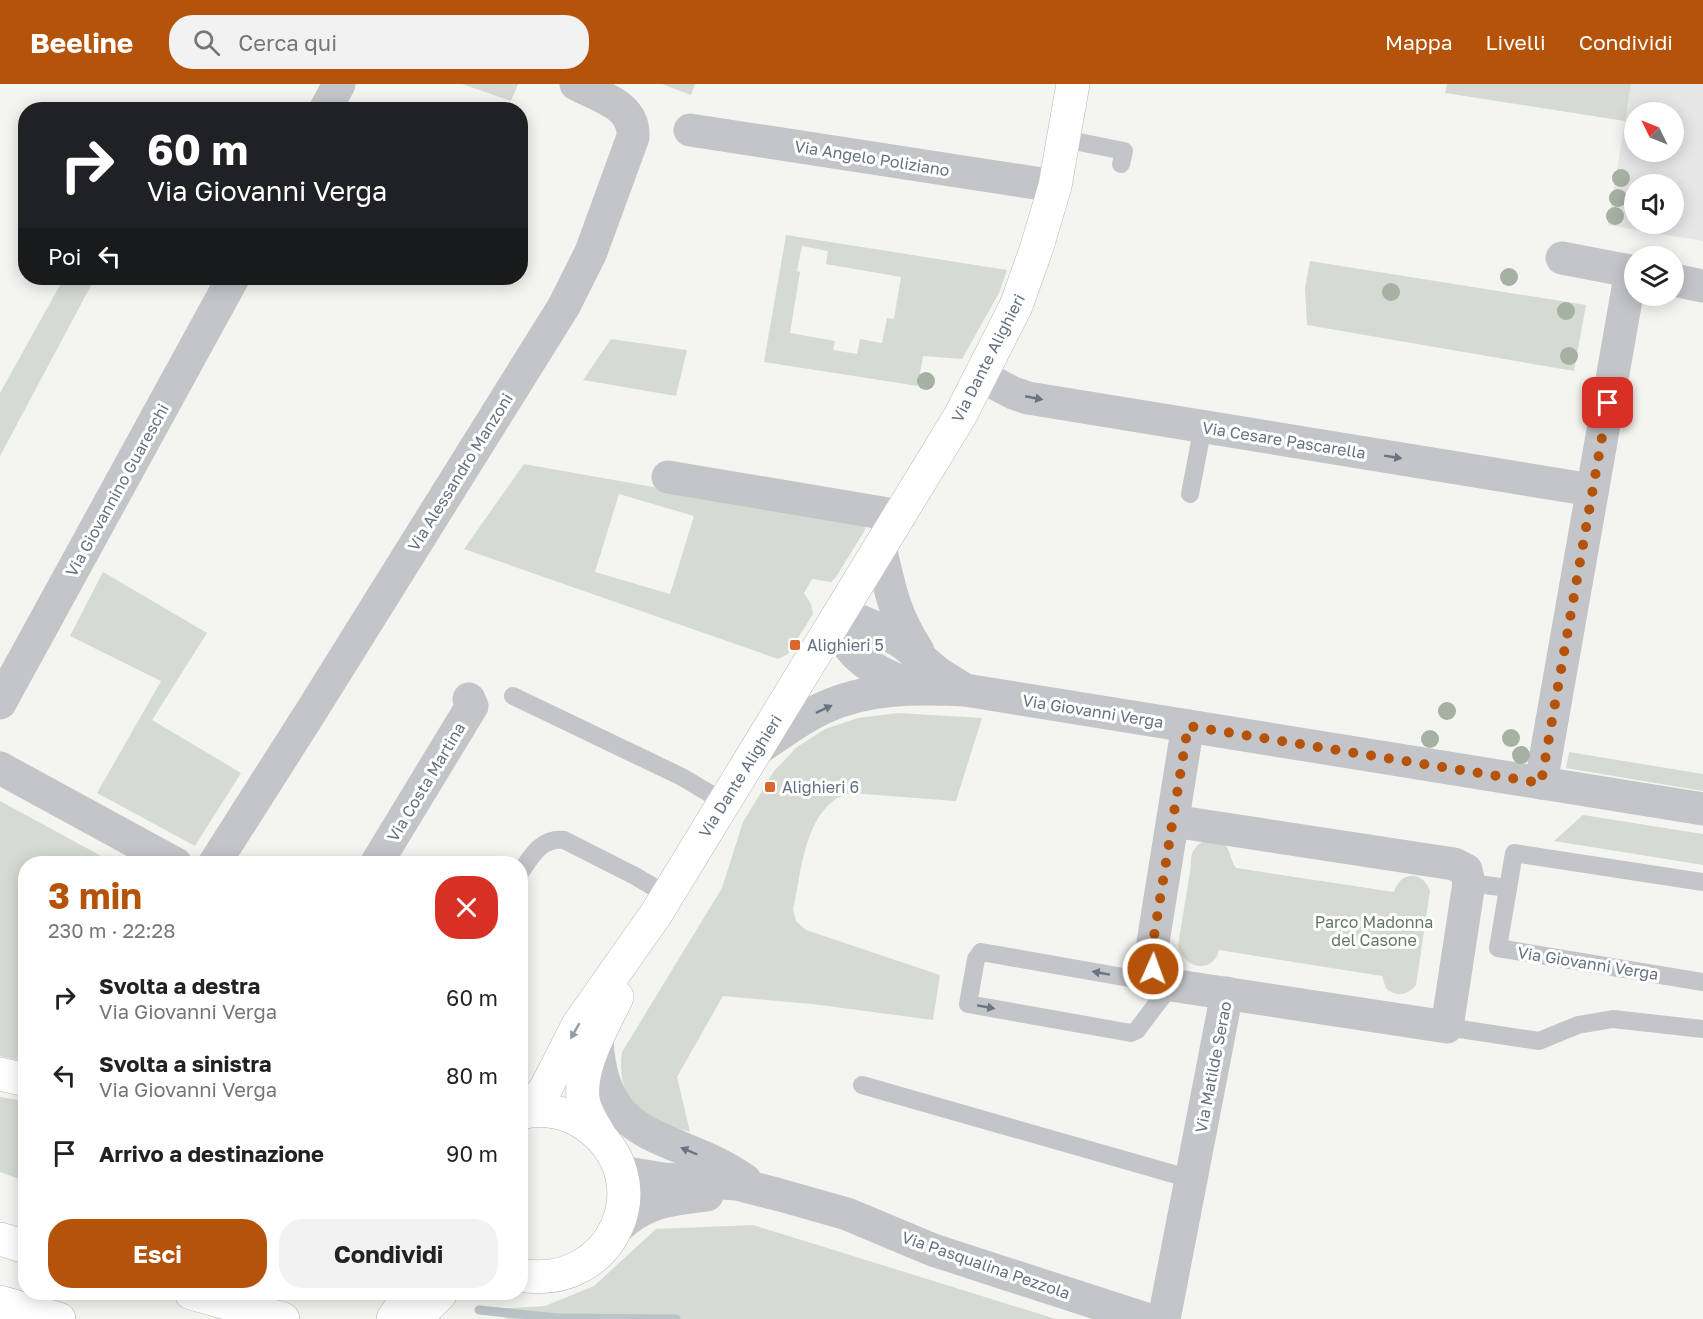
<!DOCTYPE html>
<html lang="it">
<head>
<meta charset="utf-8">
<style>
  body { margin:0; font-family:"Golos Text",sans-serif; background:#f2f2f2; color:#222; height:100vh; display:flex; flex-direction:column; font-size:22px; white-space:nowrap }
  * { box-sizing:border-box; margin:0 }
  p { font-size:20px; color:#767676 }
  .icon { flex:none; width:33px; height:33px; fill:none; stroke:currentColor; stroke-width:2; stroke-linecap:round; stroke-linejoin:round }
  .map { position:relative; flex:1; overflow:hidden }
  .details { position:absolute; left:18px; top:772px; width:510px; height:444px; display:flex; flex-direction:column; background:#fff; border-radius:24px; box-shadow:0 3px 15px #0003 }
  .details>* { flex:none }
  .banner { position:absolute; left:18px; top:18px; width:510px; height:183px; border-radius:24px; box-shadow:0 3px 15px #0003; background:#202124; color:#fff; overflow:hidden }
  .needle { width:39px; rotate:313deg }
  .fabs { position:absolute; left:1624px; top:18px; display:grid; gap:12px }
  .fabs a { display:grid; place-items:center; width:60px; height:60px; border-radius:50%; background:#fff; box-shadow:0 3px 15px #0003; font-size:30px }
  .pin { position:absolute; display:grid; place-items:center; width:51px; height:51px; color:#fff; margin:-26px; border-radius:12px; box-shadow:0 3px 9px #0006 }
  .me { position:absolute; width:66px; margin:-33px; rotate:2deg; stroke-linejoin:round; filter:drop-shadow(0 0 4px #0008) }
  .turn { display:flex; align-items:center; gap:21px; height:126px; padding:0 30px; font-size:27px }
  .turn .icon { width:78px; height:78px; stroke-width:2.5 }
  .turn b { display:block; font-size:42px; line-height:51px }
  .then { display:flex; align-items:center; height:57px; padding:0 30px; background:#0003; gap:12px; font-size:22px }
  .round { display:grid; place-items:center; flex:none; width:63px; height:63px; border-radius:24px; background:#f2f2f2 }
  .headline { display:flex; align-items:center; justify-content:space-between; height:102px; padding:0 30px }
  h1 { font-size:36px; font-weight:700; line-height:45px; color:#b45309 }
  .button { display:flex; gap:12px; margin-top:auto; padding:12px 30px }
  .button a { flex:1; height:69px; border-radius:24px; background:#b45309; color:#fff; font-size:24px; font-weight:700; line-height:69px; text-align:center }
  .button a+a { background:#f2f2f2; color:#222 }
  ul { padding:0; list-style:none }
  li { display:flex; align-items:center; gap:18px; height:78px; padding:0 30px }
  li div { flex:1 }
  li b { display:block; font-size:22px }
  li em { font-style:normal }
  header { display:flex; align-items:center; gap:36px; box-sizing:border-box; height:84px; padding:0 30px; background:#b45309; color:#fff }
  header strong { font-size:28px }
  nav { display:flex; gap:33px; margin-inline-start:auto; font-size:21px }
  .search { width:420px; height:54px; background:#f2f2f2; display:flex; align-items:center; gap:15px; box-sizing:border-box; padding:0 21px; border-radius:24px; color:#767676; font-size:22px }
  .map>svg:first-child { display:block }
</style>
</head>
<body>
<header>
<strong>Beeline</strong>
<div class="search"><svg class="icon" aria-label="search" viewBox="0 0 24 24"><circle cx="10" cy="10" r="6"/><path d="M15 15l6 6"/></svg>Cerca qui</div>
<nav><a>Mappa</a><a>Livelli</a><a>Condividi</a></nav>
</header>
<div class="map">
<svg width="1703" height="1235" viewBox="0 0 1703 1235">
  <rect width="100%" height="100%" fill="#f4f5f1"/>
  <!-- built -->
  <path fill="#e5e6e5" fill-rule="evenodd" d="M1631,0H1703V157L1608,141ZM1635,28H1674V68H1635ZM1635,100H1674V140H1635Z"/>
  <!-- green -->
  <g fill="#d5dbd2" fill-rule="evenodd">
    <path d="M462,0H518L511,17Z"/>
    <path d="M662,0H695L691,11Z"/>
    <path d="M1447,0H1631L1625,37L1445,9Z"/>
    <path d="M786,151L1007,186L999,209L962,275L923,272L918,302L764,278ZM802,162L828,167L826,180L901,193L894,235L887,234L882,259L860,255L857,270L833,266L835,257L790,249L800,188L797,187Z"/>
    <path d="M1310,177L1586,221L1574,287L1307,241L1305,204Z"/>
    <path d="M64,194H95L0,372V309Z"/>
    <path d="M611,255L687,266L676,312L583,296Z"/>
    <path d="M524,380L653,403L855,436L865,442V446L836,493L831,498L812,495L804,509L811,520L813,530L788,570L778,575L464,465ZM619,410L694,432L670,510L595,488Z"/>
    <path d="M103,488L207,549L152,636L241,689L195,762L97,709L161,597L70,552Z"/>
    <path d="M898,629L982,634L956,717L850,709C845,711 838,713 833,717C803,741 801,791 793,825L796,837L806,846L940,891L933,936L812,920L723,912L677,993L690,1048C678,1044 664,1042 653,1037C626,1023 618,996 622,968L722,804L743,738L774,687L797,663L825,645L858,634Z"/>
    <path d="M1569,668L1703,690V707L1566,684Z"/>
    <path d="M0,717L116,780H26L25,978L0,972Z"/>
    <path d="M1583,731L1703,750V781L1554,757Z"/>
    <path d="M1202,758L1224,759C1231,767 1230,776 1236,784L1394,808C1400,787 1423,786 1430,807L1416,901C1408,911 1396,914 1386,904L1382,892L1219,866C1213,891 1183,885 1178,861L1191,782C1190,772 1193,763 1202,758Z"/>
    <path d="M0,1013L25,1017V1097L0,1088Z"/>
    <path d="M753,1141L1056,1235H509L479,1226L545,1222L594,1202L656,1145Z"/>
  </g>
  <g fill="none" stroke-linecap="round" stroke-linejoin="round">
    <!-- stream -->
    <path stroke="#bac3c8" stroke-width="9" d="M479,1226L558,1234L676,1235"/>
    <!-- secondary casing -->
    <g stroke="#b5b8bd" stroke-width="34">
      <g id="secondary">
        <path d="M0,990L26,996"/>
        <path d="M523,1028L537,1016L546,1004L578,941L656,830L960,332L1016,222L1037,163L1055,102L1073,0"/>
        <path d="M520,1029C543,1023 567,1028 586,1041C663,1095 613,1208 520,1191"/>
        <path d="M599,1050C593,1040 587,1031 584,1020C576,987 603,942 617,913"/>
        <path d="M393,1235L410,1209"/>
        <path d="M419,1235L427,1223L441,1209"/>
      </g>
    </g>
    <!-- motorway casing -->
    <g stroke="#b3b6b9" stroke-width="34">
      <g id="motorway">
        <path d="M0,1155L26,1163"/>
        <path d="M191,1209L283,1235"/>
        <path d="M0,1218L59,1235"/>
      </g>
    </g>
    <!-- service -->
    <g stroke="#c3c5c9" stroke-width="18">
      <path d="M1064,55L1124,67L1121,80"/>
      <path d="M1190,410L1203,342"/>
      <path d="M513,612L682,693L724,718"/>
      <path d="M520,789C532,771 541,754 564,756L635,792L667,811"/>
      <path d="M1703,798L1514,769L1498,864L1703,898"/>
      <path d="M1469,799L1508,804"/>
      <path d="M1157,892L1146,897L981,868L976,875L968,920L1131,949L1137,946L1171,901"/>
      <path d="M1447,943L1539,957L1578,941L1613,935L1703,945"/>
      <path d="M862,1001L1191,1095"/>
    </g>
    <!-- minor -->
    <g stroke="#c3c5c9" stroke-width="33">
      <path d="M325,26L339,0"/>
      <path d="M690,46L1055,102"/>
      <path d="M1562,174L1635,188"/>
      <path d="M1674,196L1703,202"/>
      <path d="M981,292L1013,309L1028,314L1592,406"/>
      <path d="M668,393L900,432"/>
      <path d="M880,463C890,506 894,530 918,567"/>
      <path d="M916,604C890,593 859,582 845,556C841,549 840,540 839,532L860,537L883,547L904,560L938,589L965,606"/>
      <path d="M0,619L233,194"/>
      <path d="M756,666C778,652 799,635 823,624C867,603 918,604 965,606L1703,725"/>
      <path d="M0,684L176,780"/>
      <path d="M1541,699L1631,187"/>
      <path d="M1173,737L1454,780L1466,786L1469,799L1447,943L1171,901L1157,892L1150,877L1185,659L1188,642"/>
      <path d="M214,780L312,626L564,222L591,168L633,53C635,21 600,13 576,0"/>
      <path d="M376,780L472,622L469,615"/>
      <path d="M1164,1235L1227,909"/>
    </g>
    <!-- tertiary -->
    <g stroke="#c3c5c9" stroke-width="33">
      <path d="M597,954C601,1064 675,1047 745,1096"/>
      <path d="M621,1088L663,1095L737,1100L780,1111L847,1130L933,1166L1146,1235"/>
      <path d="M617,1144C646,1117 668,1116 707,1111"/>
    </g>
    <!-- secondary -->
    <use href="#secondary" stroke="#fff" stroke-width="33"/>
    <!-- motorway -->
    <use href="#motorway" stroke="#fff" stroke-width="33"/>
  </g>
  <!-- trees -->
  <g fill="#a6b0a3">
    <circle cx="1621" cy="94" r="9"/>
    <circle cx="1618" cy="114" r="9"/>
    <circle cx="1615" cy="132" r="9"/>
    <circle cx="1509" cy="193" r="9"/>
    <circle cx="1391" cy="208" r="9"/>
    <circle cx="1566" cy="227" r="9"/>
    <circle cx="1569" cy="272" r="9"/>
    <circle cx="926" cy="297" r="9"/>
    <circle cx="1447" cy="627" r="9"/>
    <circle cx="1511" cy="654" r="9"/>
    <circle cx="1430" cy="655" r="9"/>
    <circle cx="1521" cy="671" r="9"/>
  </g>
  <!-- one-way arrows -->
  <defs><path id="oneway-solid" d="M-6-.8H1V-3.2L6.5 0L1 3.2V.8H-6Z" transform="scale(1.5)"/></defs>
  <g fill="#6a7584">
    <use href="#oneway-solid" transform="translate(1034 314) rotate(11)"/>
    <use href="#oneway-solid" transform="translate(1393 373) rotate(9)"/>
    <use href="#oneway-solid" transform="translate(824 625) rotate(-25)"/>
    <use href="#oneway-solid" transform="translate(1101 889) rotate(-170)"/>
    <use href="#oneway-solid" transform="translate(986 923) rotate(10)"/>
    <use href="#oneway-solid" transform="translate(689 1067) rotate(-157)"/>
  </g>
  <use fill="#939ca6" href="#oneway-solid" transform="translate(575 947) rotate(120)"/>
  <g fill="none" stroke-linecap="round" stroke-linejoin="round">
    <!-- route -->
    <path stroke="#b45309" stroke-width="10" stroke-dasharray="0 18" d="M1153,885L1150,877L1188,642L1541,699L1608,319"/>
  </g>
  <!-- markers -->
  <g fill="#d8682e" stroke="#fff" stroke-width="2">
    <rect x="789" y="555" width="12" height="12" rx="3"/>
    <rect x="764" y="697" width="12" height="12" rx="3"/>
  </g>
  <g text-anchor="middle" dominant-baseline="central" stroke-width="6" stroke-linejoin="round" paint-order="stroke">
    <!-- street labels -->
    <g font-size="16" fill="#657180" stroke="#fff">
      <text transform="translate(872 74) rotate(9)">Via Angelo Poliziano</text>
      <text transform="translate(988 274) rotate(-63)">Via Dante Alighieri</text>
      <text transform="translate(1284 356) rotate(9)">Via Cesare Pascarella</text>
      <text transform="translate(460 388) rotate(-58)">Via Alessandro Manzoni</text>
      <text transform="translate(117 406) rotate(-61)">Via Giovannino Guareschi</text>
      <text transform="translate(1093 627) rotate(9)">Via Giovanni Verga</text>
      <text transform="translate(740 692) rotate(-58)">Via Dante Alighieri</text>
      <text transform="translate(426 698) rotate(-59)">Via Costa Martina</text>
      <text transform="translate(1588 879) rotate(9)">Via Giovanni Verga</text>
      <text transform="translate(1213 983) rotate(-79)">Via Matilde Serao</text>
      <text transform="translate(986 1181) rotate(19)">Via Pasqualina Pezzola</text>
    </g>
    <!-- poi labels -->
    <g font-size="16" fill="#657180" stroke="#fff" text-anchor="start">
      <text x="807" y="561">Alighieri 5</text>
      <text x="782" y="703">Alighieri 6</text>
    </g>
    <!-- park labels -->
    <g font-size="16" fill="#667864" stroke="#fff">
      <text x="1374" y="838">Parco Madonna<tspan x="1374" dy="18">del Casone</tspan></text>
    </g>
  </g>
</svg>
<div class="fabs">
<a><svg class="needle" viewBox="-14 -14 28 28"><path d="M0-13l5 13h-10z" fill="#e53935"/><path d="M0 13l5-13h-10z" fill="#767676"/></svg></a>
<a><svg class="icon" aria-label="sound" viewBox="0 0 24 24"><path d="M4 9h4l5-4v14l-5-4H4zM17 9q2 3 0 6"/></svg></a>
<a><svg class="icon" aria-label="layers" viewBox="0 0 24 24"><path d="M12 4l9 5-9 5-9-5zM3 14l9 5 9-5"/></svg></a>
</div>
<div class="pin" style="left:1608px;top:319px;background:#d93025"><svg class="icon" aria-label="arrive" viewBox="0 0 24 24"><path d="M6 21V4h12l-3 4 3 4H6"/></svg></div>
<svg class="me" style="left:1153px;top:885px" viewBox="-20 -20 40 40"><circle r="17" fill="#b45309" stroke="#fff" stroke-width="3"/><path d="M0-11L8 9 0 5-8 9z" fill="#fff"/></svg>
<div class="banner">
<div class="turn"><svg class="icon" aria-label="right" viewBox="0 0 24 24"><path d="M7 20v-9h11M14 6l5 5-5 5"/></svg><div><b>60 m</b>Via Giovanni Verga</div></div>
<div class="then">Poi<svg class="icon" aria-label="left" viewBox="0 0 24 24"><path d="M17 20v-9H6M10 6l-5 5 5 5"/></svg></div>
</div>
<section class="details">
<div class="headline"><div><h1>3 min</h1><p>230 m · 22:28</p></div><a class="round" style="background:#d93025;color:#fff"><svg class="icon" aria-label="close" viewBox="0 0 24 24"><path d="M6 6l12 12M18 6L6 18"/></svg></a></div>
<ul>
<li><svg class="icon" aria-label="right" viewBox="0 0 24 24"><path d="M7 20v-9h11M14 6l5 5-5 5"/></svg><div><b>Svolta a destra</b><p>Via Giovanni Verga</p></div><em>60 m</em></li>
<li><svg class="icon" aria-label="left" viewBox="0 0 24 24"><path d="M17 20v-9H6M10 6l-5 5 5 5"/></svg><div><b>Svolta a sinistra</b><p>Via Giovanni Verga</p></div><em>80 m</em></li>
<li><svg class="icon" aria-label="arrive" viewBox="0 0 24 24"><path d="M6 21V4h12l-3 4 3 4H6"/></svg><div><b>Arrivo a destinazione</b></div><em>90 m</em></li>
</ul>
<div class="button"><a>Esci</a><a>Condividi</a></div>
</section>
</div>
</body>
</html>
